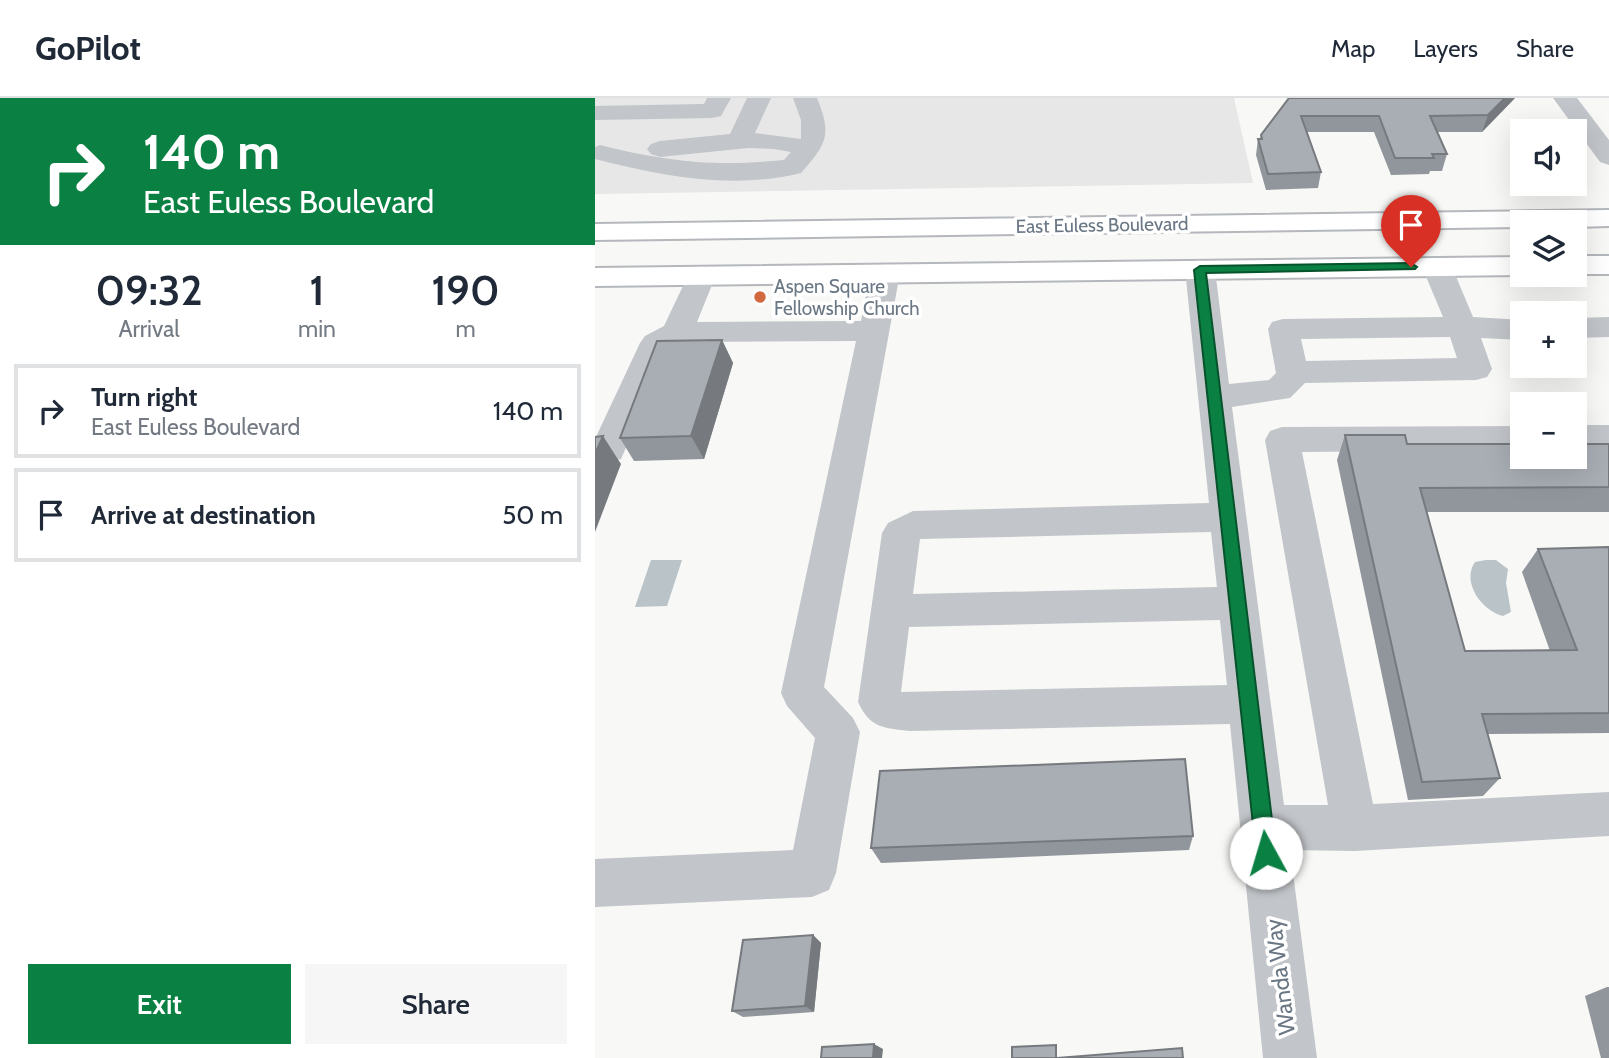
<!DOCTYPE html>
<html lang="en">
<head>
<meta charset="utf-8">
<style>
  body { margin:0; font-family:Cabin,sans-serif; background:#f6f6f7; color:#1f2937; height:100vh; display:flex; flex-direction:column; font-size:26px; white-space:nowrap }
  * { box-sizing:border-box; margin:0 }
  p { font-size:23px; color:#747a83 }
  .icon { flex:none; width:38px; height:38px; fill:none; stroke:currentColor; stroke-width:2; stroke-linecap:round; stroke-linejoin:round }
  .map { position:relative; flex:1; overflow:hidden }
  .sheet { display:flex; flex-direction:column; background:#fff; width:595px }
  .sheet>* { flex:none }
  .top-card { background:#0b8043; color:#fff; overflow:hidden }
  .buttons { position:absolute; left:915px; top:21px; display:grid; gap:14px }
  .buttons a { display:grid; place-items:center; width:77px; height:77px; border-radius:0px; background:#fff; box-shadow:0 7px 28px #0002; font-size:35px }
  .pin { position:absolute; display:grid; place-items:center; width:60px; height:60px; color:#fff; margin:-72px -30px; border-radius:50% 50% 50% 0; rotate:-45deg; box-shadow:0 0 7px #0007 }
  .pin .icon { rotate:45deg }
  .me { position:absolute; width:77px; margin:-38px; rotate:354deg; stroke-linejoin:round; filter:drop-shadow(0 0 5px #0008) }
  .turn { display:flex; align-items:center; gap:24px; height:147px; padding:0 28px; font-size:32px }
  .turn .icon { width:91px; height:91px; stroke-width:2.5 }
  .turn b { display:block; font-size:49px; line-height:60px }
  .eta { display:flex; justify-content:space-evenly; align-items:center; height:119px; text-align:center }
  .eta b { font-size:42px; font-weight:600; line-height:49px }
  .cta { display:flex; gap:14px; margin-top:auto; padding:14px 28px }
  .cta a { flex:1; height:80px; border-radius:0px; background:#0b8043; color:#fff; font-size:28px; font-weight:600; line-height:80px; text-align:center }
  .cta a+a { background:#f6f6f7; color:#1f2937 }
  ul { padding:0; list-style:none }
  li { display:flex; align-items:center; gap:21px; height:94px; margin:0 14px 10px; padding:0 14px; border:4px solid #e0e1e3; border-radius:0px }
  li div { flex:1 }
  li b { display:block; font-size:26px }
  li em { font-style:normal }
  header { display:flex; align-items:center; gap:42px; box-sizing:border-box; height:98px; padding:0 35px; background:#fff; border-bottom:2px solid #e0e1e3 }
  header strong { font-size:33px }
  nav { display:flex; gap:38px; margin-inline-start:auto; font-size:24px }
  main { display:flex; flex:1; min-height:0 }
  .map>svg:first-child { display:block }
</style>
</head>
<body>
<header>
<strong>GoPilot</strong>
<nav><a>Map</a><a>Layers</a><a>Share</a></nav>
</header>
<main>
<section class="sheet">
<div class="top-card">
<div class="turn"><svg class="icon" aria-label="right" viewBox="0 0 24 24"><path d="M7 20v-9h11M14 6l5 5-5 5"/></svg><div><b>140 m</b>East Euless Boulevard</div></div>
</div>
<div class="eta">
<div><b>09:32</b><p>Arrival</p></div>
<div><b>1</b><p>min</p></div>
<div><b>190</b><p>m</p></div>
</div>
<ul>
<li><svg class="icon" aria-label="right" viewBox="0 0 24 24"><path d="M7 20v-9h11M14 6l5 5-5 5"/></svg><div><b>Turn right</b><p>East Euless Boulevard</p></div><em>140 m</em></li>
<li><svg class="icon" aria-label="arrive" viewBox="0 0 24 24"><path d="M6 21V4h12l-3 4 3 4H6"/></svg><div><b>Arrive at destination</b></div><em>50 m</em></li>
</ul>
<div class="cta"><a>Exit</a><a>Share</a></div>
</section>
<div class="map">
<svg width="1014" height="960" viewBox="0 0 1014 960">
  <rect width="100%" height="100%" fill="#f8f8f6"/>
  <!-- built -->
  <path fill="#e6e7e6" d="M0,0H639L658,85L0,96Z"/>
  <!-- water -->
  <g fill="#bac3c7">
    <path d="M56,462H87L72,508L40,509Z"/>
    <path d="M891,462H901L913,471L911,485L916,514L908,518C887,513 866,484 880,464Z"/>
  </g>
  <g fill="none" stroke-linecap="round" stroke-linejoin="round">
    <!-- major casing -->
    <g stroke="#b4b7bb" stroke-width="4">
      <g id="major">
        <path d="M1014,112V128L980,129V124H928V129L0,142V126Z"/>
        <rect x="980" y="158" width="34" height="18"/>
        <path d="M928,159V177L0,188V170Z"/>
      </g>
    </g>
    <!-- minor -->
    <g fill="#c2c5c9" fill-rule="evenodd">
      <path d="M112,0H136L126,18L117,20L0,22V8L109,6Z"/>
      <path d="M152,0H176L160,35L206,41V22L198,0H222C237,37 232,46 206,75C138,92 67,78 0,61V49L5,47C73,64 120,69 189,62L196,54L179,51L153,50L65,59L56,56L52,51L56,46L65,43L135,36Z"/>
      <path d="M958,0H982L1014,42V67L1005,64Z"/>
      <path d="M842,160L852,163L857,169L878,219L928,222V242L886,240L897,271L892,279L881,282L710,285L695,300L637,309L689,707H733L670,342L675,333L687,329L928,328V352L707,354L778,706L1014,694V738L760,753L695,752L722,960H668L635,626L315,633C288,630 275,630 263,604L287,435L293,425L318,413L614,405L590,171L595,165L605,162L615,165L620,171L634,286L674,282L681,275L673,231L677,224L688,221L848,219L827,169L832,163ZM855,239L862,260L711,263L706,241ZM616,434L622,489L318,496L325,441ZM625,522L632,587L306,594L314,529Z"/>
      <path d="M290,166L300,169L305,175L229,589L258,620L265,634L241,775L234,792L217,799L0,809V761L198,752L220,640L192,608L186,595L261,243L87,244L74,251L26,361L0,367V341L45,245L50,238L69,228L96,171L106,168L116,171L121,177L102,224L266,223L275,175L280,169Z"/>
      <path d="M1014,219V239L980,240V220Z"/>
      <rect x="980" y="327" width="34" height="24"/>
    </g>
    <!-- major -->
    <use href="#major" fill="#fff" fill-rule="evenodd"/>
  </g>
  <!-- wall -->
  <g fill="#90969b">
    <path d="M694,0H920L887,34H842L852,56L847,73H835L834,76L796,77L779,34H712L726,74L723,90L671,92L661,57L663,41H665L666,37Z"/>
    <path d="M127,242L138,265L109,361L39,363L25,340Z"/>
    <path d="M750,337L812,346H1014V414H831L870,553H955L927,474L943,451L1014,449V635L893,636L905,680L888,698L813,702L742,362Z"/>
    <path d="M598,738L594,752L286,765L276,750Z"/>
    <path d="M218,837L226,845L219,914L148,919L137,913Z"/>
    <path d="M1012,889H1014V960H1006L990,898Z"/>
  </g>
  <!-- shaded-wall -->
  <g fill="#767a7e">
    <path d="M910,0H920L887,34L893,17Z"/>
    <path d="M127,242L138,265L109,361L96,338Z"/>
    <path d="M8,338L26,366L0,434V356Z"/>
    <path d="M218,837L226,845L219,914L210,908Z"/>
    <path d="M279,946L288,951L287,960H278Z"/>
  </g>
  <!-- building -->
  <g fill="#a8aeb4" stroke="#767a7e" stroke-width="2">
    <path d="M694,0H910L893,17L835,18L852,56H837L839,60H800L784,18H706L726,74L673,76L663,41H667L666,37Z"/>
    <path d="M127,242L96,338L25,340L62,243Z"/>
    <path d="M750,337H810L812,346H928V359H980V346H1014V389L825,390L870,553L982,552L943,451L1014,449V615L887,616L905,680L827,684Z"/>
    <path d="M8,338L0,356V339Z"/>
    <path d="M590,661L598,738L276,750L285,673Z"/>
    <path d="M218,837L210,908L137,913L148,842Z"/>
    <path d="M279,946L278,960H226L227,949Z"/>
    <path d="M461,947V960H417V949Z"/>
    <path d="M587,950L588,960H462Z"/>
  </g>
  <!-- route -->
  <path fill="#0b8043" stroke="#07532c" stroke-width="2" d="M816,165L822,169L820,171L611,175L681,755L678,762L671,764L664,762L661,755L599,172L605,168Z"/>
  <!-- markers -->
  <circle fill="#d2683d" stroke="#fff" stroke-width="2.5" cx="165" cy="199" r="7"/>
  <g text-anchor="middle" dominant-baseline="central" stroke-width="7" stroke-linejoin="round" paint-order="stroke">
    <!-- far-street labels -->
    <g font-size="19" fill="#6a7784" stroke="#fff">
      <text transform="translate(507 127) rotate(-1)">East Euless Boulevard</text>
    </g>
    <!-- far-poi labels -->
    <g font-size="19" fill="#6a7784" stroke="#fff" text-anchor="start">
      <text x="179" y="188">Aspen Square<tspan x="179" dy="22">Fellowship Church</tspan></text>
    </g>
    <!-- street labels -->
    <g font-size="23" fill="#6a7784" stroke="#fff">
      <text transform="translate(685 879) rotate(-97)">Wanda Way</text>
    </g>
  </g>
</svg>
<div class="buttons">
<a><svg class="icon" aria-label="sound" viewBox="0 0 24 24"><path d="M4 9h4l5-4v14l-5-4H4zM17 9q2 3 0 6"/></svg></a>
<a><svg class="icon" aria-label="layers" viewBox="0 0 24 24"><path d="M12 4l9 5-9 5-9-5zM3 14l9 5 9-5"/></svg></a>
<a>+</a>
<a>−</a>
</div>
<div class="pin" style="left:816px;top:169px;background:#d93025"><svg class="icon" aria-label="arrive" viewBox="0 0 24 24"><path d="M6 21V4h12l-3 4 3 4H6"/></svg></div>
<svg class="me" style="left:671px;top:755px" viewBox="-20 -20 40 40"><circle r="19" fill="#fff"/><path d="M0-13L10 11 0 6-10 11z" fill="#0b8043"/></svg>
</div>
</main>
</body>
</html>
